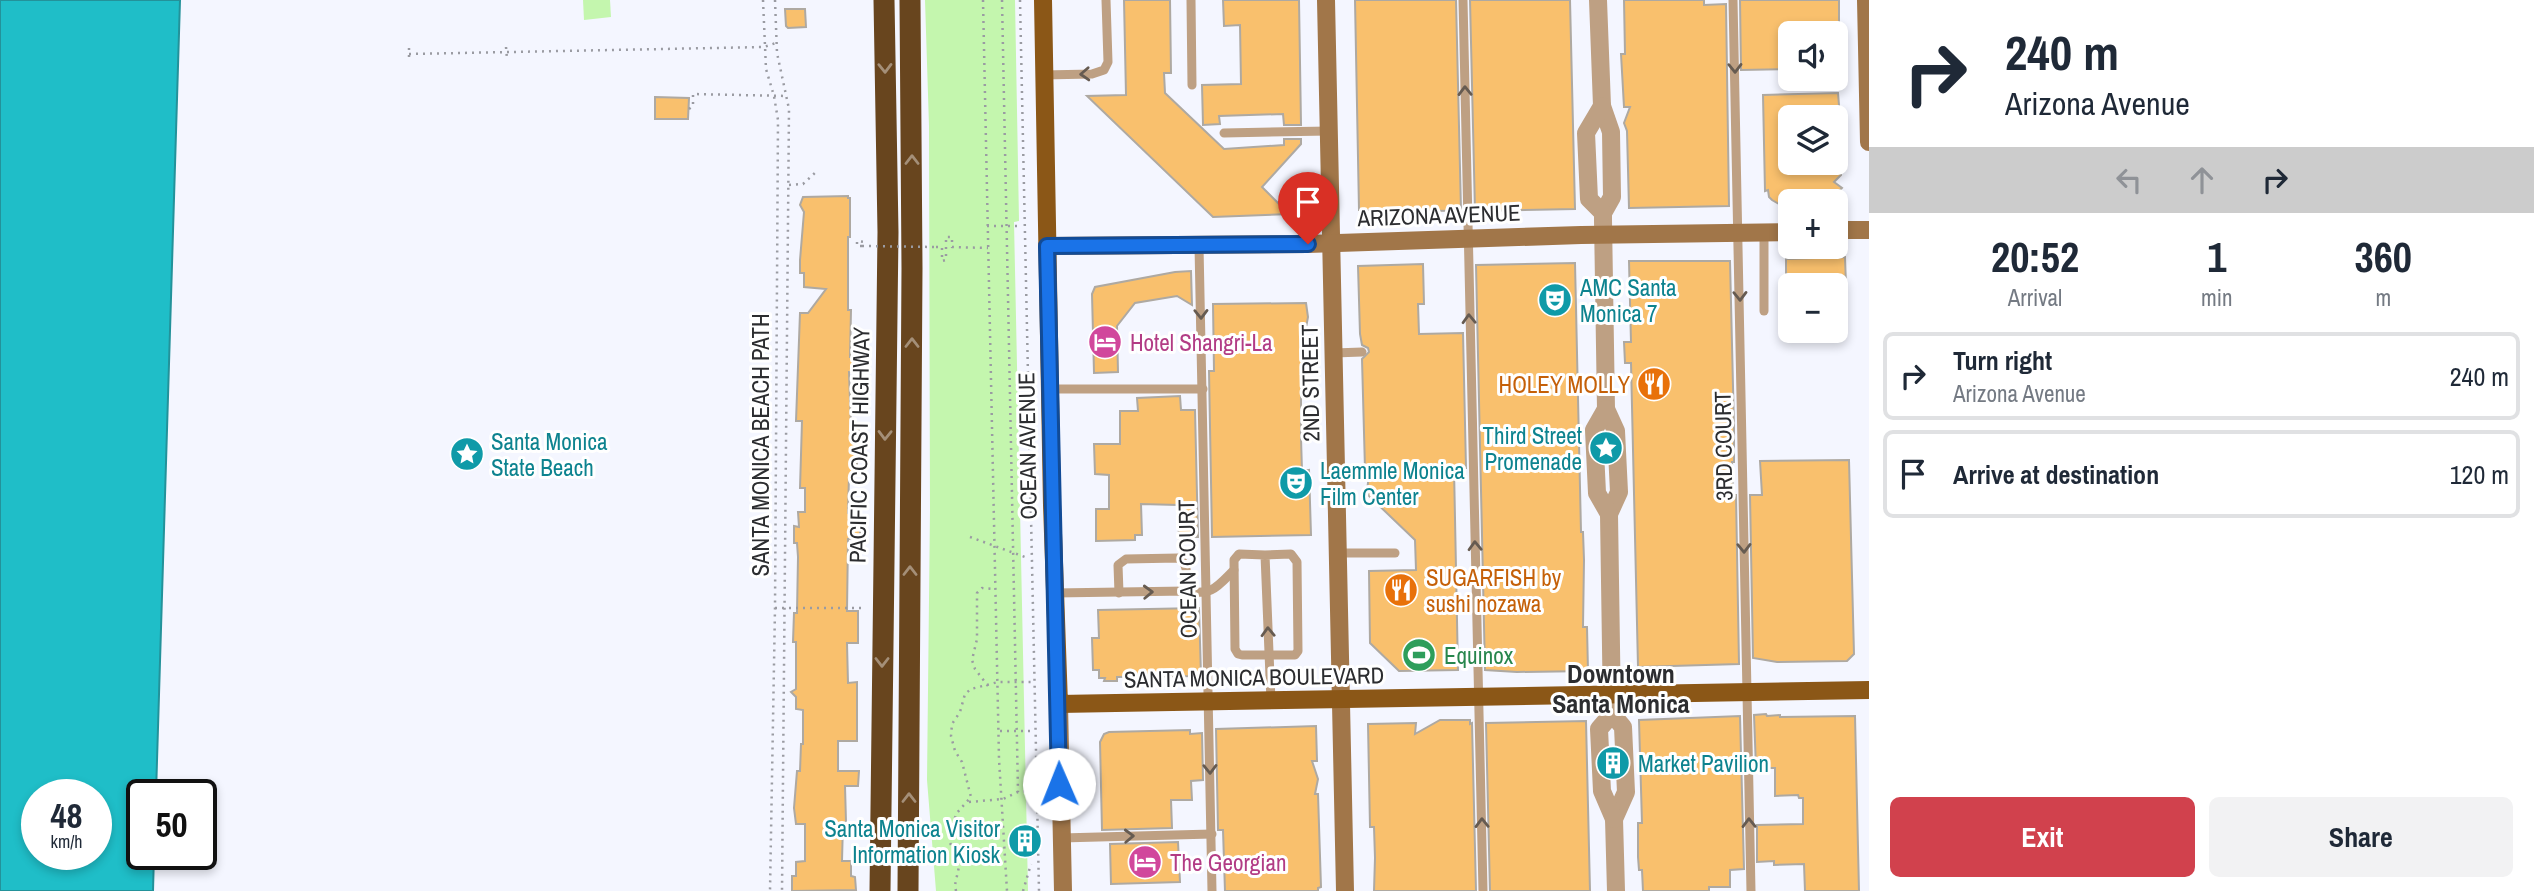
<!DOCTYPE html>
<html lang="en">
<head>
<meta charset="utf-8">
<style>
  body { margin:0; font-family:"Archivo Narrow",sans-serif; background:#f2f2f3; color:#1f2937; height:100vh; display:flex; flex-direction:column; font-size:26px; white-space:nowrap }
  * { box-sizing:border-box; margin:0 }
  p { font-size:23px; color:#747a83 }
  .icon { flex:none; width:38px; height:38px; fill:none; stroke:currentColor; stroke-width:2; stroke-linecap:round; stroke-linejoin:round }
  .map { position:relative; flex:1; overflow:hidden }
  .details { display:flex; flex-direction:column; background:#fff; width:665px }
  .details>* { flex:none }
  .guide { background:#fff; color:#1f2937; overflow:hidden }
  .fabs { position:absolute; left:1778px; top:21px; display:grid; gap:14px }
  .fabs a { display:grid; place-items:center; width:70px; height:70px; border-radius:10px; background:#fff; box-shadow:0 4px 10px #0003; font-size:35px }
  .speed { position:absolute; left:21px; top:779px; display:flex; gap:14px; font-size:35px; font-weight:700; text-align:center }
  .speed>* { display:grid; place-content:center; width:91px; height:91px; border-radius:50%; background:#fff; box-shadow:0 4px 10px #0003; line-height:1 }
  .speed small { font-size:18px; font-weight:400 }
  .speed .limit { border:4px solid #111; border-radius:10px; background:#fff; color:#111 }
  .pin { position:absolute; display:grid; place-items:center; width:60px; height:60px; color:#fff; margin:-72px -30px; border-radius:50% 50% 50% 0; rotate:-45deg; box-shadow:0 0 7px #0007 }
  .pin .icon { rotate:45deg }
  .me { position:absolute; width:77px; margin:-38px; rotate:359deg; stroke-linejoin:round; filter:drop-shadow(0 0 5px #0008) }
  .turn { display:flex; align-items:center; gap:24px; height:147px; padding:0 21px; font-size:32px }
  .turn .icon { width:91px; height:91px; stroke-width:2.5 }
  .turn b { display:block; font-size:49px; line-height:60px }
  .lanes { display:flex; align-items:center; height:66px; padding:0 21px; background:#0003; justify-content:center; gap:35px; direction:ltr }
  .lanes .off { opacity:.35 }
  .eta { display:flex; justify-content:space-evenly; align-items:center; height:119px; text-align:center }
  .eta b { font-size:42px; font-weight:700; line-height:49px }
  .cta { display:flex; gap:14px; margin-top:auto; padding:14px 21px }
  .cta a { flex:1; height:80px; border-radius:10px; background:#d1414d; color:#fff; font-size:28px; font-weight:700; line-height:80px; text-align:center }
  .cta a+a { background:#f2f2f3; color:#1f2937 }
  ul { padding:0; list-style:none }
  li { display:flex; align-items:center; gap:21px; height:88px; margin:0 14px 10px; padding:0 7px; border:4px solid #e0e1e3; border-radius:10px }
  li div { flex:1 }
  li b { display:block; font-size:26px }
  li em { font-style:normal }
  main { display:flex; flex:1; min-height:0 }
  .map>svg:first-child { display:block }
</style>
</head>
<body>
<main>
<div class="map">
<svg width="1869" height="891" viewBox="0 0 1869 891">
  <rect width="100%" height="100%" fill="#f4f6ff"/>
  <!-- green -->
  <g fill="#c4f6ae">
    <path d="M583,0H610L611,17L584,20Z"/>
    <path d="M925,0H1015L1019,221L1014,222L1028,891H936L927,780L930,510L929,126Z"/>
  </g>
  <!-- water -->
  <path fill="#1fbec8" stroke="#23929a" stroke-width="2" fill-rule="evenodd" d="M0,0H180L156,794H142V854H154L153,891H0ZM37,794H96V854H37Z"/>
  <!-- building -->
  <g fill="#f9c06d" stroke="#aea9a2" stroke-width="2">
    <path d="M1124,0H1170L1171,73H1164L1165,93L1224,149L1284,145V139H1301V144L1262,187L1289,214L1213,217L1087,96L1126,95Z"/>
    <path d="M1223,0H1299L1301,125H1284L1283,114L1219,116L1220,124L1203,125L1202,85L1241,84L1240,25L1224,26Z"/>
    <path d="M1355,0H1456L1461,211L1359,210Z"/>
    <path d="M1470,0H1570L1575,209L1475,211Z"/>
    <path d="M1624,0H1704V5L1726,4L1729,206L1629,208L1627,131L1624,123L1630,107H1624L1621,54H1625Z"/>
    <path d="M1740,0H1839V33H1790V69L1741,70Z"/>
    <path d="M785,9H805L806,27L788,28L786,26Z"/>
    <path d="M1838,93L1840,117H1790V163H1841V175L1834,182L1842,188L1830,201L1821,196L1816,201H1790V203L1779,204L1772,200L1769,197L1768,190L1765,191L1763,95Z"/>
    <path d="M655,97L689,98L688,119H655Z"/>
    <path d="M848,196V198H850V237H848V310H851L850,357H862L861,372H849L851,427H859V440L856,476H849L848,513H857V526H860V538L848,539L847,611H858V643H847L848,683L857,682V741H838V771H859L858,786H845L846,822L843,823L842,861H851V876L855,877L856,890L792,891V876H796V862L805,861V824H796L794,808L797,771H800L801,744H803V710L796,709V697L791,692L796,689V642H793L794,613H797L798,557L797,543H794V526L799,527L798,512H805V488H800L802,421H796L800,313H808L826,289L804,287V273H800V260L804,212L800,205L803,197Z"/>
    <path d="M1845,257L1846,285H1786V259Z"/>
    <path d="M1629,261H1730L1734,428V462H1732L1733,495H1736L1739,664L1638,667L1631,363H1625L1624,342H1631Z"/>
    <path d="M1575,263L1581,532H1583L1584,560L1583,627H1587L1588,671L1517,672L1485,670L1476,265Z"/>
    <path d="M1423,264L1424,304H1418L1419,334L1463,333L1466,468H1454L1458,670L1399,671L1370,643L1369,571L1416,570L1415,540L1369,496L1367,490L1370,469H1365L1362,359L1369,352L1368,348L1362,345L1360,334L1358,266Z"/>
    <path d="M1191,271L1192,305L1177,296L1135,303L1117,326L1118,372L1094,373L1092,294L1095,287L1175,272Z"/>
    <path d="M1306,303L1308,317L1305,333L1306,371H1301V438L1302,471L1309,470L1311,535L1212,537L1209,371H1214L1213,304Z"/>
    <path d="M1180,396L1181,410H1195L1198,537H1192V541H1179L1178,505L1141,504L1142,535H1135V540L1096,541V509H1109V475L1095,474L1094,444H1120V411H1138L1137,398Z"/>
    <path d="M1849,460L1854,654L1847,661L1777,662L1753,658L1750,495H1762L1760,461Z"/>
    <path d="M1199,608L1201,676L1117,677V681H1104L1105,678H1099V670H1093L1092,638H1099L1098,610Z"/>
    <path d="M1766,714L1767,716L1780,715V717L1855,716L1859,891H1805L1804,864L1774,865V861L1757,862V825L1803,824V798H1799L1798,795L1775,796V768H1756L1754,715Z"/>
    <path d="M1740,716L1744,869L1730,870V887H1709V891H1643L1642,870H1639L1638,857V823H1642L1639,720Z"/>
    <path d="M1440,720H1470V724L1472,723L1476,891H1374L1375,858L1374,827H1370L1368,724L1416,723L1415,734Z"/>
    <path d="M1586,721L1590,891H1490L1486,723Z"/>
    <path d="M1316,726L1317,761H1312L1318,779L1315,794H1318L1321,887L1318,888V891H1225L1223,830H1218L1216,729Z"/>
    <path d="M1190,730V734L1202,733L1203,780L1191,781L1192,800H1171L1172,828L1102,830L1100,742L1104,734L1109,732Z"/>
    <path d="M1178,842L1180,882L1111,884L1110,844Z"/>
  </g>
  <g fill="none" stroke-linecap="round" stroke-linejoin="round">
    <!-- path -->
    <g stroke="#9a9ba2" stroke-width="2.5" stroke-dasharray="2 5" stroke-linecap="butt">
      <path d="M763,0L766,69L774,96L778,120L775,608L770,891"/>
      <path d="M775,0L777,53L789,109L782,891"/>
      <path d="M983,0L999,759L1007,891"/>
      <path d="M1002,0L1018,792"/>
      <path d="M1020,0L1039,891"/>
      <path d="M506,47L507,59"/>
      <path d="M409,48V60"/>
      <path d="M689,109L693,106V94L787,96"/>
      <path d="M789,185L803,184L817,171"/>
      <path d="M987,226H1021"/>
      <path d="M862,246H857V241L865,242"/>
      <path d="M936,247H942V261L946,260V237H952V247L988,248"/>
      <path d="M970,537L1025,557"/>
      <path d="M775,608H866"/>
      <path d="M988,686L975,669L972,660L977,639V593L982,588L994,589"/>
      <path d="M1000,731H1032"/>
      <path d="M969,802L1003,799L1018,792L1029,791"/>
      <path d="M956,891L955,885L960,862L949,841L956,814L971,797L962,762L955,751L951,736L952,724L960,712L965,694L971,689L998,682H1031"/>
      <path d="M1023,891L1031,864"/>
    </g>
    <!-- lane -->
    <g stroke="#bea083" stroke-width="9">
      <path d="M1191,0L1192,85"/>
      <path d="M1463,0L1483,891"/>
      <path d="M1733,0L1751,891"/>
      <path d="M1043,75L1092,74L1104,70L1108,62L1106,0"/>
      <path d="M1224,133L1329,131"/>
      <path d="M1764,232V311"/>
      <path d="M1199,246L1212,891"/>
      <path d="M1334,353L1362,352"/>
      <path d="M1050,389H1203"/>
      <path d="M1338,553H1395"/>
      <path d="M1265,555L1239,554L1234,560L1235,649L1238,654L1242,655H1295L1298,651L1297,562L1291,554L1265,555L1271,701"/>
      <path d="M1055,593L1186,591C1212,596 1217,587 1234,570"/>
      <path d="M1119,593L1118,565L1126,559L1178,558C1190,564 1186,579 1186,591"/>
      <path d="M1061,838L1212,834"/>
    </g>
    <!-- street -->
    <g stroke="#bea083" stroke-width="18">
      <path d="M1598,0L1602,106L1611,132L1612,197L1603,213V220L1606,409L1616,431L1619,492L1609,514L1612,714L1623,727L1626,792L1614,819L1616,891"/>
      <path d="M1602,106L1586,133L1589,199L1603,213"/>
      <path d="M1606,409L1594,430L1597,493L1609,514"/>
      <path d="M1612,714L1599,729L1602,791L1614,819"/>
    </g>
    <!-- secondary -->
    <g stroke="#a17649" stroke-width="18">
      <path d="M1326,0L1345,891"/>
      <path d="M1866,0L1869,142"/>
      <path d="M1836,230H1869"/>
      <path d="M1047,246L1308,244L1581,235L1790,232"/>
      <path d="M1059,704L1063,891"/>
    </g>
    <!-- primary -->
    <path stroke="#8b5717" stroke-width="18" d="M1043,0L1052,505L1059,704L1869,690"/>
    <!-- highway -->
    <g stroke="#68451e" stroke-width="21">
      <path d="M880,891L888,232L884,0"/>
      <path d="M908,891L912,268L910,0"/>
    </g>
    <!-- path-bridge -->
    <g stroke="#9a9ba2" stroke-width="2.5" stroke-dasharray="2 5" stroke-linecap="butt">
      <path d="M409,54L764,47L776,43"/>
      <path d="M862,246L936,247"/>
    </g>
  </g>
  <!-- one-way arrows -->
  <defs><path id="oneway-chevron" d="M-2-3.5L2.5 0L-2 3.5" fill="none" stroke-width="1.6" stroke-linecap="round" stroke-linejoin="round" transform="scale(1.75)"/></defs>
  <g stroke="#a48f78">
    <use href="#oneway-chevron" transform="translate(885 68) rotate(89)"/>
    <use href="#oneway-chevron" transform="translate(912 160) rotate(-90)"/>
    <use href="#oneway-chevron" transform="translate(912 343) rotate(-90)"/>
    <use href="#oneway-chevron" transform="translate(885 435) rotate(91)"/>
    <use href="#oneway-chevron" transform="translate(910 571) rotate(-90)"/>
    <use href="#oneway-chevron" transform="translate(882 662) rotate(90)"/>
    <use href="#oneway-chevron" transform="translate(909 798) rotate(-90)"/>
  </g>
  <g stroke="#665b51">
    <use href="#oneway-chevron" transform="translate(1735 68) rotate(89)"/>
    <use href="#oneway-chevron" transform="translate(1085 74) rotate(177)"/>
    <use href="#oneway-chevron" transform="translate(1465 91) rotate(-91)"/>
    <use href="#oneway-chevron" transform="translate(1740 296) rotate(89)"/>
    <use href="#oneway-chevron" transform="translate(1201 314) rotate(89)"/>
    <use href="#oneway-chevron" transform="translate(1469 319) rotate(-92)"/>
    <use href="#oneway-chevron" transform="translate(1475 546) rotate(-92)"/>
    <use href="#oneway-chevron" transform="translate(1744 548) rotate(89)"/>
    <use href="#oneway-chevron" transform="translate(1148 592) rotate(-2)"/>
    <use href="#oneway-chevron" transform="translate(1268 632) rotate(-92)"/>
    <use href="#oneway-chevron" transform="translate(1210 769) rotate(89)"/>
    <use href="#oneway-chevron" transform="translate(1482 823) rotate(-91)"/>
    <use href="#oneway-chevron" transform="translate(1749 823) rotate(-91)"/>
    <use href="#oneway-chevron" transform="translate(1129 836) rotate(-2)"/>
  </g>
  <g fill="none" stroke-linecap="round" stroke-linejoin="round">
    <!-- route casing -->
    <g stroke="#114b97" stroke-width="18">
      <path id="route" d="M1059,784L1047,246L1308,244"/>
    </g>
    <!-- route -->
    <use href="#route" stroke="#1a73e8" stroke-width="12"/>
  </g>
  <!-- icons -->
  <defs>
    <g id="theatre-disc" transform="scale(1.75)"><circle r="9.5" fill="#0f9aa8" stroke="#fff"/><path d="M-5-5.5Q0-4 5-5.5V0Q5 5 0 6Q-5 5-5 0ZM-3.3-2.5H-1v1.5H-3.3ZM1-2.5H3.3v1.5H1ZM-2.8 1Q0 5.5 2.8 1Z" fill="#fff"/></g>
    <g id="hotel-disc" transform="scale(1.75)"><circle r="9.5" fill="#d1479c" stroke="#fff"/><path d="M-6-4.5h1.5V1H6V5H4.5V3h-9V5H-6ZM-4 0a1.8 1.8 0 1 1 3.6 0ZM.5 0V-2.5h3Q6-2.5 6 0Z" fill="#fff"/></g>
    <g id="restaurant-disc" transform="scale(1.75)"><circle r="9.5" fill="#e8710a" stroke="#fff"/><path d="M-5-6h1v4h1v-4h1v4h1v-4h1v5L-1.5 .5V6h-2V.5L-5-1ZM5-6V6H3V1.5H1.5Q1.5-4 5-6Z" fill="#fff"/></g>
    <g id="sight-disc" transform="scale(1.75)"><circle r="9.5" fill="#0f9aa8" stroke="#fff"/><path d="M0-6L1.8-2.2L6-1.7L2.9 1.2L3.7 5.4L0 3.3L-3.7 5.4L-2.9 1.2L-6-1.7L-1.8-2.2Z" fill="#fff"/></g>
    <g id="stadium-disc" transform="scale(1.75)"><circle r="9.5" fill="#2e9e5b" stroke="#fff"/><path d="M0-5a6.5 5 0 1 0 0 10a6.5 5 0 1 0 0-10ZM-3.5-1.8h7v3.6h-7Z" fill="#fff"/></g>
    <g id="building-disc" transform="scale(1.75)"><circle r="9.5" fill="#0f9aa8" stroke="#fff"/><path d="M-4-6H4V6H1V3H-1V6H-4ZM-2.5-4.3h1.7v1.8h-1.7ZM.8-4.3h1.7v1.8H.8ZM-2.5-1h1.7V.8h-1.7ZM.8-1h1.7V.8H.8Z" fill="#fff"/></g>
  </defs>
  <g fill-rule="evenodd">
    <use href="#theatre-disc" x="1555" y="300"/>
    <use href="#hotel-disc" x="1105" y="342"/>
    <use href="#restaurant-disc" x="1654" y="384"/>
    <use href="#sight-disc" x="1606" y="448"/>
    <use href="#sight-disc" x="467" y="454"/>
    <use href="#theatre-disc" x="1296" y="483"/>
    <use href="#restaurant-disc" x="1401" y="590"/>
    <use href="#stadium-disc" x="1419" y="655"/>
    <use href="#building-disc" x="1613" y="763"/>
    <use href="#building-disc" x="1025" y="841"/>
    <use href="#hotel-disc" x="1145" y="862"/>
  </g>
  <g text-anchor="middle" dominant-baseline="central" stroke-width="6" stroke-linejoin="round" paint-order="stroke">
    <!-- street labels -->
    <g font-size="23" fill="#2c2d30" stroke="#fff">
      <text transform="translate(1439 215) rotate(-2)">ARIZONA AVENUE</text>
      <text transform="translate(1310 383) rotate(-91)">2ND STREET</text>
      <text transform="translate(760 445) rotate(-90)">SANTA MONICA BEACH PATH</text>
      <text transform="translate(859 445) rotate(-89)">PACIFIC COAST HIGHWAY</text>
      <text transform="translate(1027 446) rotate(-91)">OCEAN AVENUE</text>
      <text transform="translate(1723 446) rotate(-91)">3RD COURT</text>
      <text transform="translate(1187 569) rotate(-91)">OCEAN COURT</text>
      <text transform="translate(1254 677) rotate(-1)">SANTA MONICA BOULEVARD</text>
    </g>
    <!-- culture labels -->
    <g font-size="23" fill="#0d838f" stroke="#fff" text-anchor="start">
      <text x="1580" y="287">AMC Santa<tspan x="1580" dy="26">Monica 7</tspan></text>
      <text x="1582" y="435" text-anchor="end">Third Street<tspan x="1582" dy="26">Promenade</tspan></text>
      <text x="491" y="441">Santa Monica<tspan x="491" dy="26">State Beach</tspan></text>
      <text x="1320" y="470">Laemmle Monica<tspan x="1320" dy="26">Film Center</tspan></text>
      <text x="1638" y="763">Market Pavilion</text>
      <text x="1000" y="828" text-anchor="end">Santa Monica Visitor<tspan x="1000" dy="26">Information Kiosk</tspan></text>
    </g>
    <!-- hotel labels -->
    <g font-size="23" fill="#b23c85" stroke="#fff" text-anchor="start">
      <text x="1130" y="342">Hotel Shangri-La</text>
      <text x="1170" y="862">The Georgian</text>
    </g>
    <!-- food labels -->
    <g font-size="23" fill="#c56008" stroke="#fff" text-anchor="end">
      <text x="1630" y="384">HOLEY MOLLY</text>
      <text x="1426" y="577" text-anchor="start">SUGARFISH by<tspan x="1426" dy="26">sushi nozawa</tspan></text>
    </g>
    <!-- leisure labels -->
    <g font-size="23" fill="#27864d" stroke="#fff" text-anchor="start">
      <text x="1444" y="655">Equinox</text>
    </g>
    <!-- quarter labels -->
    <g font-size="26" font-weight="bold" fill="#2c2d30" stroke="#fff">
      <text x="1621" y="673">Downtown<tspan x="1621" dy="30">Santa Monica</tspan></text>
    </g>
  </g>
</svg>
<div class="fabs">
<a><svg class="icon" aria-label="sound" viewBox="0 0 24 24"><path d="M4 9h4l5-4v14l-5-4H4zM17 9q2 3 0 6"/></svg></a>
<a><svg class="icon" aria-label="layers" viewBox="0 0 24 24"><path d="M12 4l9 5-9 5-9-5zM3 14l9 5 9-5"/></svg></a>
<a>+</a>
<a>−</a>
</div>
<div class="speed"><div>48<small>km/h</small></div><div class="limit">50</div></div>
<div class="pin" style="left:1308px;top:244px;background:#d93025"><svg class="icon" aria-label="arrive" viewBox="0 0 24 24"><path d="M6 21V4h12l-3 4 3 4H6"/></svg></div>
<svg class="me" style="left:1059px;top:784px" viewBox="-20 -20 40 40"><circle r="19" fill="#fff"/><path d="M0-13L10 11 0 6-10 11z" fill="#1a73e8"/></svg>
</div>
<section class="details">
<div class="guide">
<div class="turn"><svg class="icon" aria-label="right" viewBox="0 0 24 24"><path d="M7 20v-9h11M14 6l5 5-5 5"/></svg><div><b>240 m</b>Arizona Avenue</div></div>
<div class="lanes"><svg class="icon off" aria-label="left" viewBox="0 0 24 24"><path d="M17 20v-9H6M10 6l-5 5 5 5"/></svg><svg class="icon off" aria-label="ahead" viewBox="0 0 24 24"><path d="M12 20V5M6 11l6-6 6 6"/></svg><svg class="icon" aria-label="right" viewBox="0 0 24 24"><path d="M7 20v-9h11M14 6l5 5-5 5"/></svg></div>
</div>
<div class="eta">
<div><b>20:52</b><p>Arrival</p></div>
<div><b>1</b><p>min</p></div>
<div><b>360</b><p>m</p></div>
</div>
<ul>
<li><svg class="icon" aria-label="right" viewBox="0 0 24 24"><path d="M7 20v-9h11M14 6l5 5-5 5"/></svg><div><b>Turn right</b><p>Arizona Avenue</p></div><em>240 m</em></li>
<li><svg class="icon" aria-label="arrive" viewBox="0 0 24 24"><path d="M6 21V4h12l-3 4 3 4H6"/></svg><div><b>Arrive at destination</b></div><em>120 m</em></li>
</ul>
<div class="cta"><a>Exit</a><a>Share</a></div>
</section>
</main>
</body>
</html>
